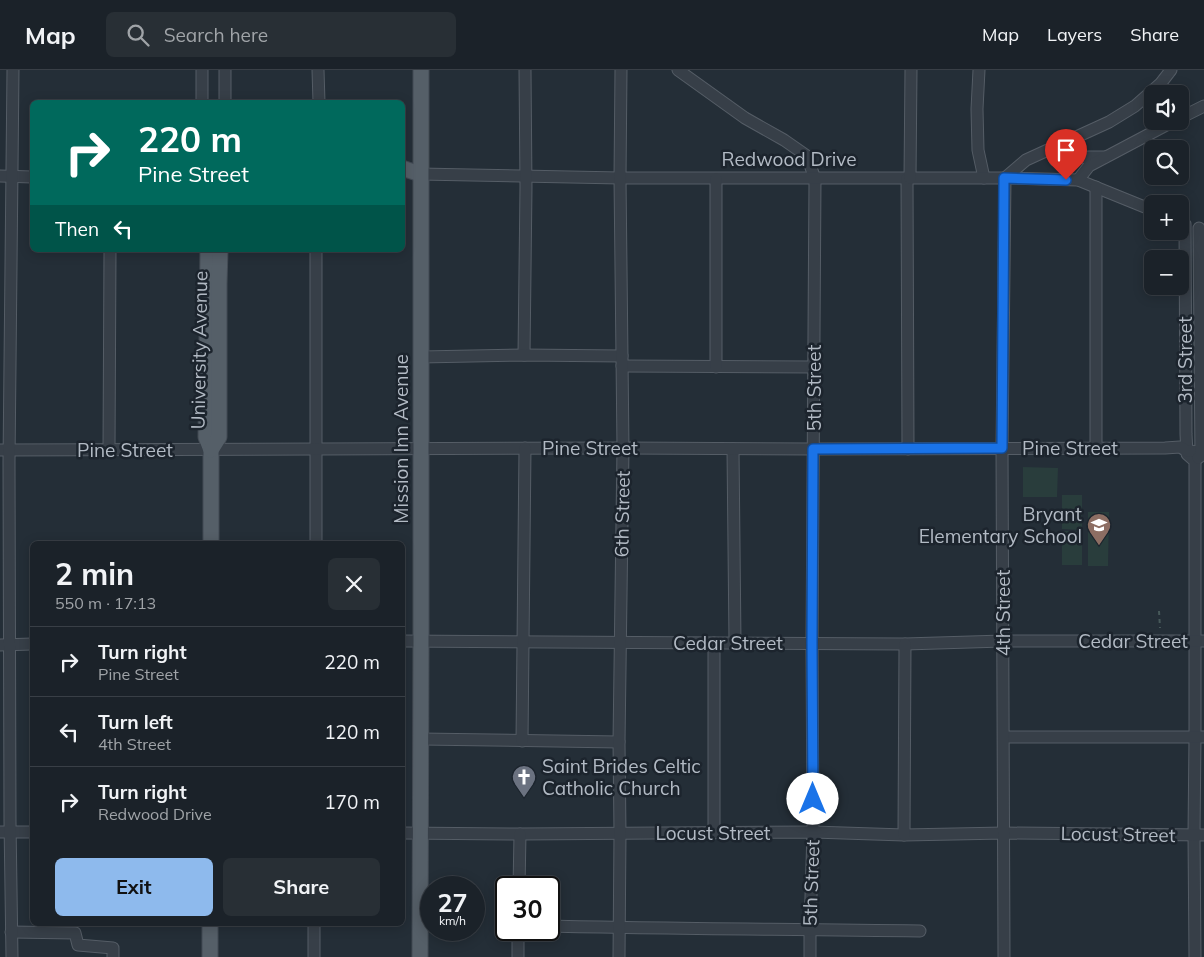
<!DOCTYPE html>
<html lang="en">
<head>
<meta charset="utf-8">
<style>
  body { margin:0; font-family:Mulish,sans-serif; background:#282f35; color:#f1f3f6; height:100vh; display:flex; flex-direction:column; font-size:19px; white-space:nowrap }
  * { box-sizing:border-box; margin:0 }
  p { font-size:16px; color:#a0a4a8 }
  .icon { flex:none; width:28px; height:28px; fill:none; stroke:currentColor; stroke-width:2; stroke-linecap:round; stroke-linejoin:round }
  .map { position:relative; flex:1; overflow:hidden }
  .sheet { position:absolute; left:30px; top:471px; width:375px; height:385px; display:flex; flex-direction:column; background:#1b2229; border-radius:8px; box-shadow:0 2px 12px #0003,0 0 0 1px #393f46 }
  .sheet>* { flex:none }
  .hud { position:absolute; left:30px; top:30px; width:375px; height:152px; border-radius:8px; box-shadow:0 2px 12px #0003,0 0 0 1px #393f46; background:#00695c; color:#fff; overflow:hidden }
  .fabs { position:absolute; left:1144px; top:15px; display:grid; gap:10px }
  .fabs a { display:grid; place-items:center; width:45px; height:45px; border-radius:8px; background:#1b2229; box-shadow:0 2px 12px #0003,0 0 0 1px #393f46; font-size:25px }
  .speed { position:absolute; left:420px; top:806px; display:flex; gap:10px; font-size:25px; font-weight:700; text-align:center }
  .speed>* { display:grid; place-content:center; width:65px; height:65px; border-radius:50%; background:#1b2229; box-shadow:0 2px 12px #0003,0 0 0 1px #393f46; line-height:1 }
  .speed small { font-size:12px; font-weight:400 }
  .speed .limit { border:2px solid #111; border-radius:8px; background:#fff; color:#111 }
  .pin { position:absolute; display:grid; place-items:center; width:42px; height:42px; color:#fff; margin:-51px -21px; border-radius:50% 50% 50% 0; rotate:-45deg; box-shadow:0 0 5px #0007 }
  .pin .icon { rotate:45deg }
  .me { position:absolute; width:55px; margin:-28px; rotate:0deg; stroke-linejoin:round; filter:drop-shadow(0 0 4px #0008) }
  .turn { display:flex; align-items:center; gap:18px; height:105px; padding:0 25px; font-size:22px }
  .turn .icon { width:65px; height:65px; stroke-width:2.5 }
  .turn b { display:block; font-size:35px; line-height:42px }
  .then { display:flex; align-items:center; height:48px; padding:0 25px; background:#0003; gap:10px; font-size:19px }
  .round { display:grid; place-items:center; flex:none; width:52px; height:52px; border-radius:8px; background:#282f35 }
  .head { display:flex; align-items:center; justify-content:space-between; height:85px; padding:0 25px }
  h1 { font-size:30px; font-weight:700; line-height:38px }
  .primary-button { display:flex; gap:10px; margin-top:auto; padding:10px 25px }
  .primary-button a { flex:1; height:58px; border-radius:8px; background:#8ebaed; color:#111; font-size:20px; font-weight:700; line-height:58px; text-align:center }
  .primary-button a+a { background:#282f35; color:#f1f3f6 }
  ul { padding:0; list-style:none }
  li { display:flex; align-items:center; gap:15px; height:70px; padding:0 25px; border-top:1px solid #393f46 }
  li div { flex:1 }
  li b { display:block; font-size:19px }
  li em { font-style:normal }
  header { display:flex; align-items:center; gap:30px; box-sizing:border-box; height:70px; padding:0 25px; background:#1b2229; border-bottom:1px solid #393f46 }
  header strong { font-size:24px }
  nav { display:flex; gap:28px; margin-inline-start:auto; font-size:18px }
  .search { width:350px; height:45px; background:#282f35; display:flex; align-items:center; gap:12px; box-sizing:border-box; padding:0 18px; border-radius:8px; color:#a0a4a8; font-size:19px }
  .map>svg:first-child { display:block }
</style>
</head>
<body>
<header>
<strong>Map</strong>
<div class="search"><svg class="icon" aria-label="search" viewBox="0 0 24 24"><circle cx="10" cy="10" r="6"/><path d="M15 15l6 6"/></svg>Search here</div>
<nav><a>Map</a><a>Layers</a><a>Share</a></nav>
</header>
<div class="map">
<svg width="1204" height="887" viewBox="0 0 1204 887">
  <rect width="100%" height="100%" fill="#242e37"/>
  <!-- green -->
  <g fill="#293d3c">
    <path d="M1023,397L1058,398L1057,427H1023Z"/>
    <path d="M1062,425H1082V460L1062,459Z"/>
    <path d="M1088,442H1109L1108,496H1088Z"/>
    <rect x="1062" y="461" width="20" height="34"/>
  </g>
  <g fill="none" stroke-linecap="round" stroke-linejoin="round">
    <!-- minor casing -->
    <g stroke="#555d66" stroke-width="13">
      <g id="minor">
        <path d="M318,0L319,32"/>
        <path d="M678,0L745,48L784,70L807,86L815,109L812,573L813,762L810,859V887"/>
        <path d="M979,0L977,39L978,80L984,108"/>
        <path d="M202,32V0"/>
        <path d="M225,32V0"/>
        <path d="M1180,48L1204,36"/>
        <path d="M1055,90L1089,87H1105"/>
        <path d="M420,104L620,108H1005L1078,110L1152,140"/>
        <path d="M0,106L32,107"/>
        <path d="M907,108L908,379"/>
        <path d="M910,108L911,0"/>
        <path d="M1078,110L1089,96L1174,51"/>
        <path d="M1185,154L1186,364L1187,384L1195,391V667L1194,765L1195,887"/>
        <path d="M316,180V474"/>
        <path d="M524,285L526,117L525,0"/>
        <path d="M421,287L524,285L622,286"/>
        <path d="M622,296L814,297"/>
        <path d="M716,297V109"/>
        <path d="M1096,378V117"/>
        <path d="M733,379L735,573"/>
        <path d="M0,380L623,378L813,379L1165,378L1180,377L1187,381L1204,382"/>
        <path d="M109,380L110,180"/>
        <path d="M1198,388L1201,386L1199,158"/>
        <path d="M402,571L905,574L1003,571H1204"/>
        <path d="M0,575L32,574"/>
        <path d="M1004,667H1204"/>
        <path d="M421,669L619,672"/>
        <path d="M522,671L525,378"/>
        <path d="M0,762H32"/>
        <path d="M402,763L520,764L813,762L904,765L1004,763L1204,765"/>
        <path d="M714,763V573"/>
        <path d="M904,765L905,574"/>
        <path d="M519,818L520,764"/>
        <path d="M314,854V887"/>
        <path d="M549,856C672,859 796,859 920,861"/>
        <path d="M11,862L75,863L78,875L113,878V887"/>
        <path d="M12,887L10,752L9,392L13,0"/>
        <path d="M518,887V860"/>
        <path d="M619,887L620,763L619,672L623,378L620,108L621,0"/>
        <path d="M1004,887L1002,378L1005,108L1026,90L1109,52L1135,36L1161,13L1171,0"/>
      </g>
    </g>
    <!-- major casing -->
    <g stroke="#434b54" stroke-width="17">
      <g id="major">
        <path d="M402,98L420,104"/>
        <path d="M208,180L206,367L211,380V474"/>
        <path d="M211,380L219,367V214L220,180"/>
        <path d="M210,887V854"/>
        <path d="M420,887L421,571V0"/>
      </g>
    </g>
    <!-- path -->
    <path stroke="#47595a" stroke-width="2" stroke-dasharray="4 4" stroke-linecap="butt" d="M1159,541L1160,558"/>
    <!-- minor -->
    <use href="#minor" stroke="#373f48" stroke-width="11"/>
    <!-- major -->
    <use href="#major" stroke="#555f68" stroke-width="15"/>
  </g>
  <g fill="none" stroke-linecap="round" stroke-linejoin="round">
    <!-- route casing -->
    <g stroke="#114b97" stroke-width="12">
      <path id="route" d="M813,729L812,573L813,379L1002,378L1004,108L1066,110"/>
    </g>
    <!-- route -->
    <use href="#route" stroke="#1a73e8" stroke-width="9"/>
  </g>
  <!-- icons -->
  <defs>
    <g id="school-pin" transform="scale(1.25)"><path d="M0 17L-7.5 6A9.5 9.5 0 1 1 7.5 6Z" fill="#8d6e63" stroke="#1c242d"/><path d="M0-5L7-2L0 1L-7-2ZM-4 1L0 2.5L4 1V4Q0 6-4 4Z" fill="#fff"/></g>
    <g id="church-pin" transform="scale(1.25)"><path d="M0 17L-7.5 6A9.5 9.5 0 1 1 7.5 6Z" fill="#6b7280" stroke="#1c242d"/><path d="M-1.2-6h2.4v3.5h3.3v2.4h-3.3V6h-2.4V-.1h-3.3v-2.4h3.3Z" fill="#fff"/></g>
  </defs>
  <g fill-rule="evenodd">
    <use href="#school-pin" x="1099" y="455"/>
    <use href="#church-pin" x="524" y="707"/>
  </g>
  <g text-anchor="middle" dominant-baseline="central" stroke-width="5" stroke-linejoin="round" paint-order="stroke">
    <!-- street labels -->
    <g font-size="19" fill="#b2bac4" stroke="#1c242d">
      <text x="789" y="89">Redwood Drive</text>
      <text transform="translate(199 280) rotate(-89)">University Avenue</text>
      <text transform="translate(1185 290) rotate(-90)">3rd Street</text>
      <text transform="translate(814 318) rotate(-90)">5th Street</text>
      <text transform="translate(401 369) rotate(-90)">Mission Inn Avenue</text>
      <text x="590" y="378">Pine Street</text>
      <text x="1070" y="378">Pine Street</text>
      <text x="125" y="380">Pine Street</text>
      <text transform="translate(622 444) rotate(-89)">6th Street</text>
      <text transform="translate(1003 543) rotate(-90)">4th Street</text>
      <text x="1133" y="571">Cedar Street</text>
      <text x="728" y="573">Cedar Street</text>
      <text x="713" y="763">Locust Street</text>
      <text transform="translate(1118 764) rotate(1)">Locust Street</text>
      <text transform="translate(811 813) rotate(-88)">5th Street</text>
    </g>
    <!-- poi labels -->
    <g font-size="19" fill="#b2bac4" stroke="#1c242d" text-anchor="end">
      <text x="1082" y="444">Bryant<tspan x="1082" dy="22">Elementary School</tspan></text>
      <text x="542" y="696" text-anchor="start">Saint Brides Celtic<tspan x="542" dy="22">Catholic Church</tspan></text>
    </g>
  </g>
</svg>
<div class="fabs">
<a><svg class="icon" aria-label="sound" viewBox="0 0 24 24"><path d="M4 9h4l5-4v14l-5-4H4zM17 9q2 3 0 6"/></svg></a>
<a><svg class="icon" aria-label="search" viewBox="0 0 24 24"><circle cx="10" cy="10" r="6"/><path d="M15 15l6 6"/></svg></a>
<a>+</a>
<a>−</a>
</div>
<div class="speed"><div>27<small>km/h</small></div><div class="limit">30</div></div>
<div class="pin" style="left:1066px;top:110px;background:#d93025"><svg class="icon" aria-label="arrive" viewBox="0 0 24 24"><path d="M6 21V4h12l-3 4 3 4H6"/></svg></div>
<svg class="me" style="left:813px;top:729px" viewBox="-20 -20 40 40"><circle r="19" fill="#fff"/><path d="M0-13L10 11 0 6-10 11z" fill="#1a73e8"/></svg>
<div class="hud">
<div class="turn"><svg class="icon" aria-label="right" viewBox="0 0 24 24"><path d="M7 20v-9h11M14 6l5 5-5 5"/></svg><div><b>220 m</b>Pine Street</div></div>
<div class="then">Then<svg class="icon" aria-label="left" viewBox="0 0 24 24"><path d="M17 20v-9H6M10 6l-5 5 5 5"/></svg></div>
</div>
<section class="sheet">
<div class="head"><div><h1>2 min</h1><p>550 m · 17:13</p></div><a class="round"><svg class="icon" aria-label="close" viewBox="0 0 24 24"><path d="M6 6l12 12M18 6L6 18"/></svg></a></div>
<ul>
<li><svg class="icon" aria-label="right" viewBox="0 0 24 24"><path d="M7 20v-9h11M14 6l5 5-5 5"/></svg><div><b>Turn right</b><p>Pine Street</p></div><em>220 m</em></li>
<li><svg class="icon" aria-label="left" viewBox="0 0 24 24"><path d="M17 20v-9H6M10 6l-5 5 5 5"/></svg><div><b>Turn left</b><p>4th Street</p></div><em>120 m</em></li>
<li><svg class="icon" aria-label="right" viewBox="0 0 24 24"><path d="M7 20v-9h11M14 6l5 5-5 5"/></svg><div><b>Turn right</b><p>Redwood Drive</p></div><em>170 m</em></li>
</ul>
<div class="primary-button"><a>Exit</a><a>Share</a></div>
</section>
</div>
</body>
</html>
